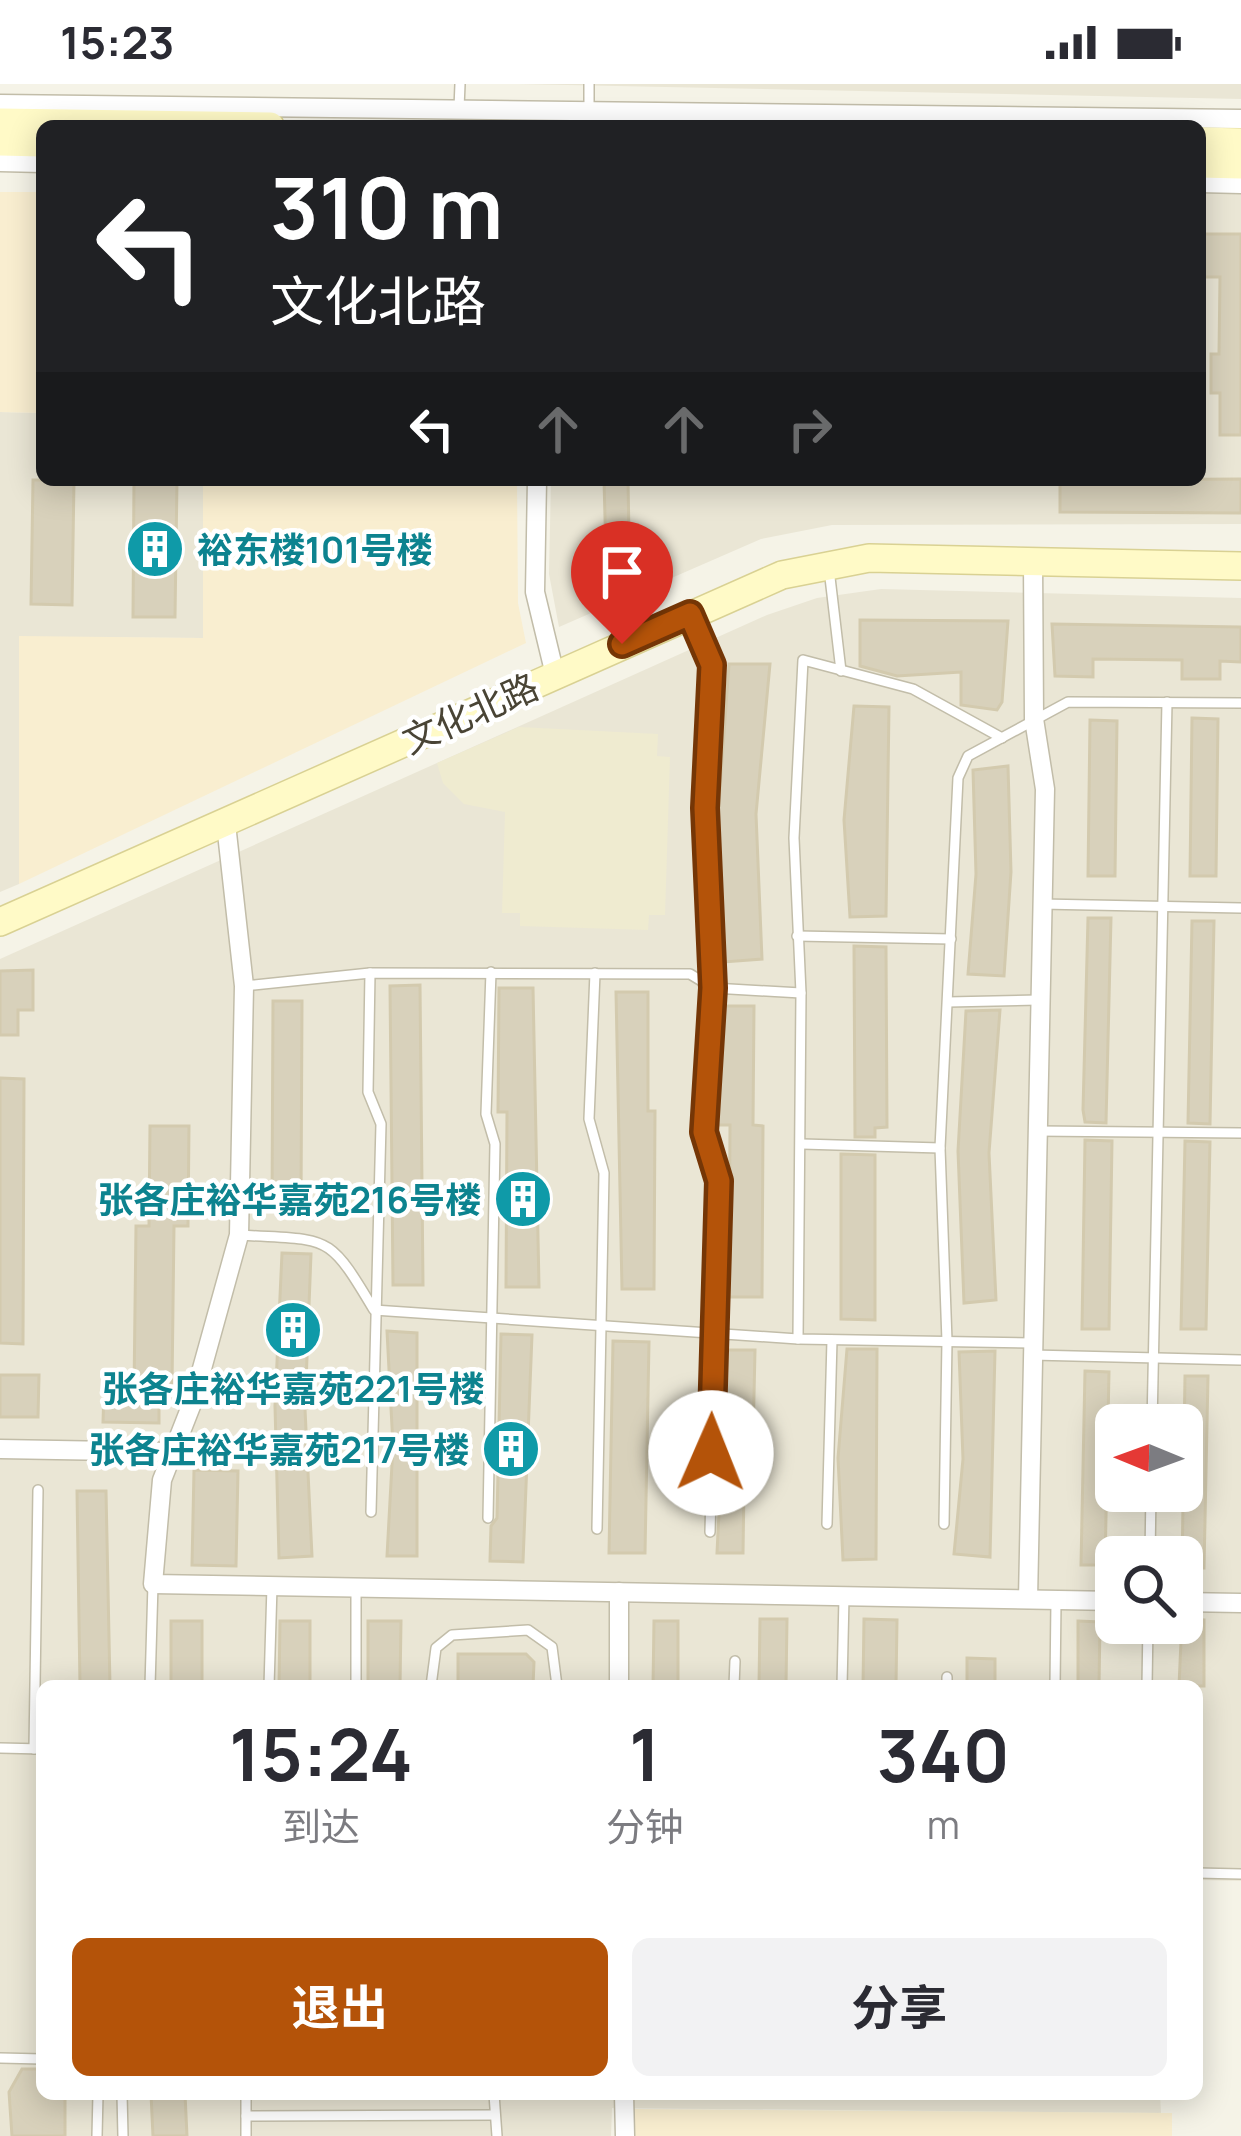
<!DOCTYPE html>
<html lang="zh">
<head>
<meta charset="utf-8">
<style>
  body { margin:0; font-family:Manrope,"Noto Sans SC",sans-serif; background:#f2f2f3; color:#2b2b33; height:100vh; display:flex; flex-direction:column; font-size:45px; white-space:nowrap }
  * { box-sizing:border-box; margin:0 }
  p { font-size:39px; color:#7c7c81 }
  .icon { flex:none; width:66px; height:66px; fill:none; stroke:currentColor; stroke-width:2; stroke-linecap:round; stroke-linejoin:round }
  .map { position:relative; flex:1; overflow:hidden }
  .sheet { position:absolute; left:36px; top:1596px; width:1167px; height:420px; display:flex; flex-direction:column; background:#fff; border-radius:18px; box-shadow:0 6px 30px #0003 }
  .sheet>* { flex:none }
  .top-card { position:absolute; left:36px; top:36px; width:1170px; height:366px; border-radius:18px; box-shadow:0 6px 30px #0003; background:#202124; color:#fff; overflow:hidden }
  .needle { width:78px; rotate:271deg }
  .tools { position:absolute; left:1095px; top:1320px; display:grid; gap:24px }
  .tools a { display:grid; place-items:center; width:108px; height:108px; border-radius:18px; background:#fff; box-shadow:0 6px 30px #0003; font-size:60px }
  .pin { position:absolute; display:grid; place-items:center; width:102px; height:102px; color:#fff; margin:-123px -51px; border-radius:50% 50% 50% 0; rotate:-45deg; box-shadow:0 0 12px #0007 }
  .pin .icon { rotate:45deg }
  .me { position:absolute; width:132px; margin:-66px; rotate:1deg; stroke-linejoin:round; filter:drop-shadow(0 0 9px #0008) }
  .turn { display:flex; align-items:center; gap:42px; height:252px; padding:0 36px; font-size:54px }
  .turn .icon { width:156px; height:156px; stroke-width:2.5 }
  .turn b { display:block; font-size:84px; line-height:102px }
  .lanes { display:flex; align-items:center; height:114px; padding:0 36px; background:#0003; justify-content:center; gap:60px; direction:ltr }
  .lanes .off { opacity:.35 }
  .eta { display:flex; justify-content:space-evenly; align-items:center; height:204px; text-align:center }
  .eta b { font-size:72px; font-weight:700; line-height:84px }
  .cta { display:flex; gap:24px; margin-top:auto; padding:24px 36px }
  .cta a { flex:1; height:138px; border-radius:18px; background:#b45309; color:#fff; font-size:48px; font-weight:700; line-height:138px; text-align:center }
  .cta a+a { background:#f2f2f3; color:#2b2b33 }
  .status { display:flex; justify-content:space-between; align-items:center; height:84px; padding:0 60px; background:#fff; direction:ltr }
  .status svg { height:33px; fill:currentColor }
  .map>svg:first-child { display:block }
</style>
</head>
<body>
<div class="status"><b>15:23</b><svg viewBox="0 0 49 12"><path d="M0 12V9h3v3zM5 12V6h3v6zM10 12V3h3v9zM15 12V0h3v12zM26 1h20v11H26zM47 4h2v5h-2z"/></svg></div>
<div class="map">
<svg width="1241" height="2052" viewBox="0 0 1241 2052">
  <rect width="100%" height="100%" fill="#f5f3e7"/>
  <!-- residential -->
  <g fill="#eae6d5" fill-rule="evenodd">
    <path d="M518,0H1241V15Z"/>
    <path d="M1200,101L1241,102V440L832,441L761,455L559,543L549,490L551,396H1200Z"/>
    <path d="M0,328L42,329V396H203V554L19,553V800L0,808Z"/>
    <path d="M881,505L1241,514V1797L1197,1796V1602H42V2010H1160L1161,2029L612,2024L611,2052H0V875L767,531L817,514ZM1116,1341H1182V1407H1116ZM1116,1473H1182V1539H1116Z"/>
  </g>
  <!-- commercial -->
  <g fill="#f9eed0">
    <path d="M0,108H42V329L0,328Z"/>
    <path d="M203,396H517L518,519L526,559L19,800V552L203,554Z"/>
    <path d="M630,2025L1172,2029V2052H630Z"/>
  </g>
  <!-- education -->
  <path fill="#efebd0" d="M519,643L658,650L657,672L670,673L665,831H649L648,846L520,842V829H502L505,728L464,720L443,699L437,679Z"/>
  <!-- building -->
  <g fill="#d8d1bb" stroke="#d3caae" stroke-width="3">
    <path d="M1200,150H1241V351H1220V309H1211V270H1219L1220,193H1200Z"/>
    <path d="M1241,395V429L1060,428V396Z"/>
    <path d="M33,396H74L72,521L31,520Z"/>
    <path d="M134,396H177L175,533H133Z"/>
    <path d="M604,396H628L630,509L607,508Z"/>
    <path d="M860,536L1008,537L1002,618L997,626L961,621V588L897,592L860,582Z"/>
    <path d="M1052,540L1241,543V578L1220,577V595H1182V576L1093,575V593L1055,592Z"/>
    <path d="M729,580H770L756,730L762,875L724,878L718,733Z"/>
    <path d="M854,622L889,623L886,832L850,833L844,736Z"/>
    <path d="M1192,634L1218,635L1216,792H1190Z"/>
    <path d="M1090,636L1117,637L1115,792H1088Z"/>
    <path d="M1008,682L1011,788L1004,892L968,890L976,790L973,686Z"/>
    <path d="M1088,834H1111L1106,1039L1085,1038L1083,1026Z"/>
    <path d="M1192,837H1214L1210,1040L1188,1039Z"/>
    <path d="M854,862L886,863L887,1043L875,1044V1053H855Z"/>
    <path d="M33,886V926H18V951H0V887Z"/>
    <path d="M420,901L423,1201H393L390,902Z"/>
    <path d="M499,904H533L539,1203H506L507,1028H498Z"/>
    <path d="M616,908H648V1027H655L654,1205H622Z"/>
    <path d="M273,917H302L301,1121H272Z"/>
    <path d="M721,922H754L753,1041L763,1042L762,1213H729L730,1041H717Z"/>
    <path d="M1000,926L989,1069L996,1216L964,1219L958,1067L966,927Z"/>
    <path d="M0,994L24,995L23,1260L0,1259Z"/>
    <path d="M150,1042H189L188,1142H174L172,1302H159V1339L103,1338L104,1306L134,1307L136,1142H149Z"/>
    <path d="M1085,1056L1112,1057L1109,1245H1082Z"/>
    <path d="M1185,1057L1210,1058L1206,1245H1181Z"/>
    <path d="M841,1070L875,1071V1236L841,1235Z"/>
    <path d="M282,1169L311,1170L305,1325L312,1472L279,1474L275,1322Z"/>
    <path d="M387,1247L417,1249V1472H387L393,1362Z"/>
    <path d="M501,1250L532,1251L523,1478L490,1477L491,1442L497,1434Z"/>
    <path d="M613,1257L649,1258L645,1469H609Z"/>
    <path d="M847,1265H877L876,1475L843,1476L838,1374Z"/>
    <path d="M727,1266H755L752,1402H744L743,1469H717Z"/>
    <path d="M995,1267L990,1473L954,1470L963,1375L959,1268Z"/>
    <path d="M1085,1287L1109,1288L1105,1481H1081Z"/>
    <path d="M0,1291H39L38,1333H0Z"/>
    <path d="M1185,1292H1208L1204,1484H1182Z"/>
    <path d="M194,1386L238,1387L236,1482L192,1481Z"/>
    <path d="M77,1407H106L110,1602H80Z"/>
    <path d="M760,1535H787L786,1602H759Z"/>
    <path d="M864,1535L897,1536L896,1602H863Z"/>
    <path d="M1182,1535L1204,1536V1602H1179Z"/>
    <rect x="171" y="1537" width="31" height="65"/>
    <path d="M280,1537H310V1602H279Z"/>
    <path d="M368,1537H401L400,1602H368Z"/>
    <path d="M654,1537H678V1602H653Z"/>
    <path d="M1078,1537L1100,1538L1099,1602H1078Z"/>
    <path d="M458,1570H526L534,1578L533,1602H458Z"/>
    <path d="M967,1574L995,1575V1602H967Z"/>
    <path d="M22,1985H42V2010H65V2052H12L9,2008Z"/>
    <path d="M151,2010H185L187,2052H153Z"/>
  </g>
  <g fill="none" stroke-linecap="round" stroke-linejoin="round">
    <!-- lane casing -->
    <g stroke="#c2bda9" stroke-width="12">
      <g id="lane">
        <path d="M589,0V25"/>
        <path d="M459,24L460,0"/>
        <path d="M829,485L841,587"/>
        <path d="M693,537L712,581L705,725L713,904L704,1048L719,1097L710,1448"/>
        <path d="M1041,820L1241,824"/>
        <path d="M797,852L951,855"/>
        <path d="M370,889L368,1008L381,1040L371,1428"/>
        <path d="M595,889L589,1035L604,1089L597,1445"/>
        <path d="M244,902L370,889L690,890L713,904L801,909"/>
        <path d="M948,918L1038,916"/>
        <path d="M1037,1047L1241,1049"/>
        <path d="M802,1060L940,1064"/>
        <path d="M241,1151C330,1157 327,1147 374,1226L798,1255L1033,1259"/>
        <path d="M798,1255L801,909L794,754L803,576L913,605L1002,654"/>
        <path d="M1032,1271L1241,1276"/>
        <path d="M1152,1341L1167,618"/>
        <path d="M488,1434L495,1060L486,1030L491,888"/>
        <path d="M827,1440L832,1256"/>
        <path d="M944,1440L947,1257L940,1064L958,694L968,672L1068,618L1241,619"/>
        <path d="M1150,1473L1151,1407"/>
        <path d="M150,1602L153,1500"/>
        <path d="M269,1602L272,1502"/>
        <path d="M356,1602V1505"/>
        <path d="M431,1602L436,1564L452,1551L528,1546L552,1563L557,1602"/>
        <path d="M734,1602L735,1577"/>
        <path d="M842,1602L844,1513"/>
        <path d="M947,1602V1593"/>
        <path d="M1055,1602L1056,1517"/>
        <path d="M1147,1602L1148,1539"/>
        <path d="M0,1664L42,1665"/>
        <path d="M34,1665L38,1406"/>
        <path d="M1197,1789L1241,1790"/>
        <path d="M0,1974L42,1975"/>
        <path d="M122,2010L123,2052"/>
        <path d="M494,2010L497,2052"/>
        <path d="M246,2032L494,2031"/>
        <path d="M97,2052L98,2010"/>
        <path d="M246,2052V2010"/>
      </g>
    </g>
    <!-- street casing -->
    <g stroke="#c2bda9" stroke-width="21">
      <g id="street">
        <path d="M0,20L1241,35"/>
        <path d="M0,78L42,79"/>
        <path d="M1200,99L1241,100"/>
        <path d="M537,396L535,508L555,591"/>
        <path d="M226,740L244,902L239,1151L193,1317L162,1396L153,1500L1116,1517"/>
        <path d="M0,1365L170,1368"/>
        <path d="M619,1508V1602"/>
        <path d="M1028,1515L1045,705L1034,635L1033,478"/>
        <path d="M1182,1518L1241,1519"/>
        <path d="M624,2010L625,2052"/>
      </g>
    </g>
    <!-- secondary casing -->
    <g stroke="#d9d193" stroke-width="30">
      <g id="secondary">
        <path d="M0,38L270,42"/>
        <path d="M1200,57L1241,58"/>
        <path d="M0,58L42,59"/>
        <path d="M1200,80L1241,81"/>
        <path d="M0,838L782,491L869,474L1241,482"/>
      </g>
    </g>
    <!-- lane -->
    <use href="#lane" stroke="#fff" stroke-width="9"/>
    <!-- street -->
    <use href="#street" stroke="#fff" stroke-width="18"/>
    <!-- secondary -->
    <use href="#secondary" stroke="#fffac7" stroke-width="27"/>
  </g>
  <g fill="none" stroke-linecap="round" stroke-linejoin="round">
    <!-- route casing -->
    <g stroke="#753606" stroke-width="30">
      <path id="route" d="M622,560L690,530L712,581L705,724L713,904L704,1048L719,1097L711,1369"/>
    </g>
    <!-- route -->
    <use href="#route" stroke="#b45309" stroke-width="21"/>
  </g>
  <!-- icons -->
  <defs>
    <g id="building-disc" transform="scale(3)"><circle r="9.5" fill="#0f9aa8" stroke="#fff"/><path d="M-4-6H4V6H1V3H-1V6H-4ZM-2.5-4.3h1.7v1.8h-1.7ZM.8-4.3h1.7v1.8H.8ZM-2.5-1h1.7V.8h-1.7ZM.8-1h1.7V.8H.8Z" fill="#fff"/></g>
  </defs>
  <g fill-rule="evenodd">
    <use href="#building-disc" x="155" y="465"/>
    <use href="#building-disc" x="523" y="1115"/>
    <use href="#building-disc" x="293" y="1246"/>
    <use href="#building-disc" x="511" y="1365"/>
  </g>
  <g text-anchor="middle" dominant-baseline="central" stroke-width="9" stroke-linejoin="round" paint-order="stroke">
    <!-- culture labels -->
    <g font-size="36" font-weight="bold" fill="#0d838f" stroke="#fff" text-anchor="end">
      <text x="197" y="465" text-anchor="start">裕东楼101号楼</text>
      <text x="481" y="1115">张各庄裕华嘉苑216号楼</text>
      <text x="293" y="1304" text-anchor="middle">张各庄裕华嘉苑221号楼</text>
      <text x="469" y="1365">张各庄裕华嘉苑217号楼</text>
    </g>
    <!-- street labels -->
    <g font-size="36" fill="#494435" stroke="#fff">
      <text transform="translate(470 629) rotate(-24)">文化北路</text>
    </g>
  </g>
</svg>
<div class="tools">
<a><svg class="needle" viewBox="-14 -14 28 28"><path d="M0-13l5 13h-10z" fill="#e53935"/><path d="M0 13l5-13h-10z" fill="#7c7c81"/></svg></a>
<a><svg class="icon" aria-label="search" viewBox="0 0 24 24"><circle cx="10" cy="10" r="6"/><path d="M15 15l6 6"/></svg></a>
</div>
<div class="pin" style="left:622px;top:560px;background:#d93025"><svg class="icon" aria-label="arrive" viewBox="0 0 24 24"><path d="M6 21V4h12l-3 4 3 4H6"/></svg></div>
<svg class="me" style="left:711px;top:1369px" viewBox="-20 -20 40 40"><circle r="19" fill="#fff"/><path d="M0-13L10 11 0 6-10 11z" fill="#b45309"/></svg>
<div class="top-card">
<div class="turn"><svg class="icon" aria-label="left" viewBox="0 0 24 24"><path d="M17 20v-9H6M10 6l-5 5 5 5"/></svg><div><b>310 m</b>文化北路</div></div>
<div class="lanes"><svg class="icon" aria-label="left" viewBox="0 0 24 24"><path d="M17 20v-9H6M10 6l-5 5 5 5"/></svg><svg class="icon off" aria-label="ahead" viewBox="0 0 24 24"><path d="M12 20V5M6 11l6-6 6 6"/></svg><svg class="icon off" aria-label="ahead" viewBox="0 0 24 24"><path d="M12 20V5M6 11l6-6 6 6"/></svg><svg class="icon off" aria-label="right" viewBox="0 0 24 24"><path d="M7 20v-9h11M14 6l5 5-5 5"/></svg></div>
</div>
<section class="sheet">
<div class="eta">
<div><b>15:24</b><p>到达</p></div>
<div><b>1</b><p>分钟</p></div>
<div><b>340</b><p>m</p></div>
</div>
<div class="cta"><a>退出</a><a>分享</a></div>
</section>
</div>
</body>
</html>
